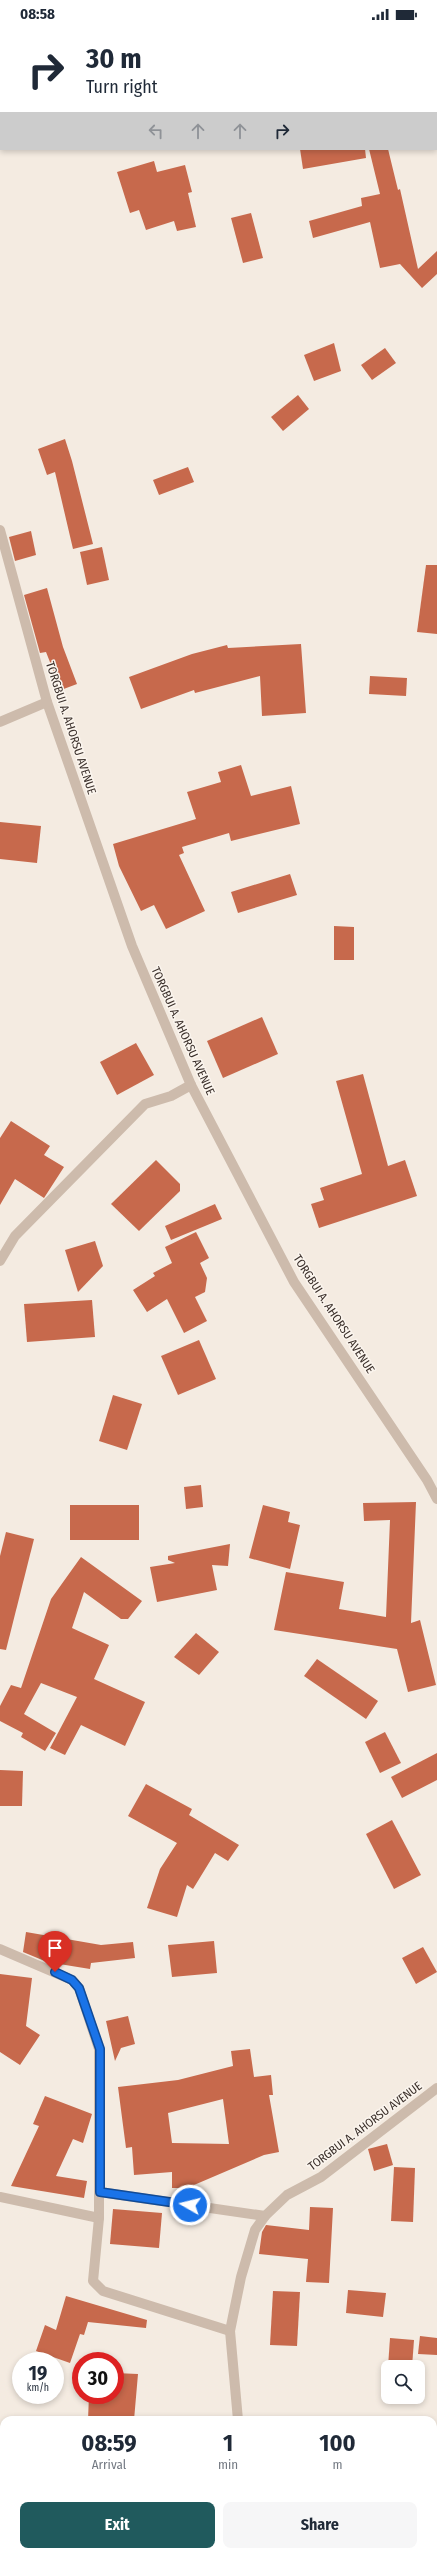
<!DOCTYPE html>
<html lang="en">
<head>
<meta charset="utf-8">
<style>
  body { margin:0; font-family:"Fira Sans Condensed",sans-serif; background:#f6f6f7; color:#1f2937; height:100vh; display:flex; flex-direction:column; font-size:15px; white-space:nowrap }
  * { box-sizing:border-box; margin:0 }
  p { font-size:13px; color:#747a83 }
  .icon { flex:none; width:22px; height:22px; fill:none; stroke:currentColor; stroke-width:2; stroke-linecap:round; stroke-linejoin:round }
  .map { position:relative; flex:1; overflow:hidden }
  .details { position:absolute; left:0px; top:2388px; width:437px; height:140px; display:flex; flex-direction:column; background:#fff; border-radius:12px 12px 0 0; box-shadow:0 2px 6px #0003 }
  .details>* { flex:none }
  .top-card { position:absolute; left:0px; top:0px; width:437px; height:122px; box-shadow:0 2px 6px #0003; background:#fff; color:#1f2937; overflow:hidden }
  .fabs { position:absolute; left:381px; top:2332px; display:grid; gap:8px }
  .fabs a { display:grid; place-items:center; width:44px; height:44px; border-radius:8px; background:#fff; box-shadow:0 2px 6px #0003; font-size:20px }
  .speed { position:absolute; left:12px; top:2324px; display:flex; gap:8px; font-size:20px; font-weight:700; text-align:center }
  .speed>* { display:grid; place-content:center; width:52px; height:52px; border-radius:50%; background:#fff; box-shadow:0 2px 6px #0003; line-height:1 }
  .speed small { font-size:10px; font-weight:400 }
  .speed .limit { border:6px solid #d22; background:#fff; color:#111 }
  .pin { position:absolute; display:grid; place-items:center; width:34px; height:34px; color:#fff; margin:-41px -17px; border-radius:50% 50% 50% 0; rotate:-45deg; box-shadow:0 0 4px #0007 }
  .pin .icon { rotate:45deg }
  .me { position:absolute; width:44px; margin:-22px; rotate:278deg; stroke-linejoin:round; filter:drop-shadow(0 0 3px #0008) }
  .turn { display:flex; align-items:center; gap:14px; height:84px; padding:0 20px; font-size:18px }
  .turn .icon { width:52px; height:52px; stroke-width:2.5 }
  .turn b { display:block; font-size:28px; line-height:34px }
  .lanes { display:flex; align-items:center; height:38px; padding:0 20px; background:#0003; justify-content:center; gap:20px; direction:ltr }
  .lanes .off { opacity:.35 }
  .eta { display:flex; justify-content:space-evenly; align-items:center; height:68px; text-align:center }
  .eta b { font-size:24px; font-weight:700; line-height:28px }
  .cta { display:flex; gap:8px; margin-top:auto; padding:8px 20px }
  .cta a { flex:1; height:46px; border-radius:8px; background:#205a5d; color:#fff; font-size:16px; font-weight:700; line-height:46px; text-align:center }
  .cta a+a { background:#f6f6f7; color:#1f2937 }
  .status { display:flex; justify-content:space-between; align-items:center; height:28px; padding:0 20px; background:#fff; direction:ltr }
  .status svg { height:11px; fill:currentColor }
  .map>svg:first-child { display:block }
</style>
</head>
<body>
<div class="status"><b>08:58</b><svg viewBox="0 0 49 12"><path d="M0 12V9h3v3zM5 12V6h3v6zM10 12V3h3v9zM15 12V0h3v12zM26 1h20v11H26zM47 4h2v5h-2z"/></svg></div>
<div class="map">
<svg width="437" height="2528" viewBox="0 0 437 2528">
  <rect width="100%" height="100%" fill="#f4ebe1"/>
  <!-- building -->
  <g fill="#c7694c" fill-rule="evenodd">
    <path d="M300,121H365L366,130L303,141Z"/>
    <path d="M369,121H388L398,162L400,161L418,241L437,223V246L422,260L400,236L380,240L370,194L313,210L309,193L362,178L361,170L380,166Z"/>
    <path d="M154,133L157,144L185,137L192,164L188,165L196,199L177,203L174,193L146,202L139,182L130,185L117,144Z"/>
    <path d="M251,185L263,230L243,235L231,190Z"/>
    <path d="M334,315L341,343L314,353L304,327Z"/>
    <path d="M385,320L396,335L372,352L361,337Z"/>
    <path d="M298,367L309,381L283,403L271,389Z"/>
    <path d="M65,411L72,433L93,516L73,521L55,444L47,447L38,421Z"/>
    <path d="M188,439L194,454L159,467L153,452Z"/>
    <path d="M31,503L36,527L15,533L9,509Z"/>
    <path d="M102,519L109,552L87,557L80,524Z"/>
    <path d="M426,537H437V606L417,604Z"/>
    <path d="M47,560L63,619L77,656L61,662L46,624L40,625L24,567Z"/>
    <path d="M301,616L306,685L262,688L260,648L195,665L194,662L141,681L129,649L192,626L227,617L228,620Z"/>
    <path d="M370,648L407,650L406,668L369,666Z"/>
    <path d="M241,737L251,768L291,758L300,796L231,813L229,805L182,819L184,825L179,827L205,883L166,901L154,877L141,883L119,838L113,816L196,791L187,764L221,754L218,744Z"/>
    <path d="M0,794L41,798L37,835L0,831Z"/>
    <path d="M290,846L297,867L238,885L231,864Z"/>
    <path d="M334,898L354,899V932H334Z"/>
    <path d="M262,989L278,1026L223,1050L207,1013Z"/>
    <path d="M136,1015L154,1047L117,1067L100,1034Z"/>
    <path d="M363,1046L388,1138L405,1132L417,1168L319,1200L311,1176L324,1172L320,1160L362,1146L336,1053Z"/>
    <path d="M11,1093L50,1118L44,1127L64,1139L44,1170L15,1151L0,1177V1110Z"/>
    <path d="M156,1132L180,1156V1163L139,1203L111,1176Z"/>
    <path d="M215,1176L222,1191L171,1212L165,1198Z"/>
    <path d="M196,1204L209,1230L200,1235L207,1250L205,1264L195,1269L207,1293L184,1305L167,1271L147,1284L133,1262L155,1248L153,1245L172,1235L165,1219Z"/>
    <path d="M95,1213L103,1238L78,1264L65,1222Z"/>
    <path d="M92,1272L95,1309L27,1314L24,1276Z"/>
    <path d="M199,1312L216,1351L178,1367L161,1328Z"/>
    <path d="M113,1367L142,1376L127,1422L99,1413Z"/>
    <path d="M201,1457L203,1479L186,1481L184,1459Z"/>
    <path d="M416,1474L411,1595L420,1592L436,1657L408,1664L397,1621L274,1602L286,1544L344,1554L339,1581L386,1589L390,1492L364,1493L363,1475Z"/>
    <rect x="70" y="1477" width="69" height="35"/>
    <path d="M263,1477L290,1484L288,1494L300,1497L290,1541L249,1530Z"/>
    <path d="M6,1504L34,1511L6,1622L0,1621V1528Z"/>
    <path d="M230,1516L228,1538L212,1537L217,1562L157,1574L150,1539L175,1535L168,1532V1528Z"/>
    <path d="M81,1529L142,1573L128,1591H121L84,1564L72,1600L109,1617L94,1651L145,1674L125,1718L81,1697L65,1727L50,1720L77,1669L41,1655L24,1686L56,1705L45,1723L21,1709L23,1705L0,1693V1678L11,1657L21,1660L51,1571Z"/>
    <path d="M196,1605L219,1624L199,1647L174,1629Z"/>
    <path d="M317,1631L378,1673L366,1691L304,1648Z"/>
    <path d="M385,1704L401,1735L380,1745L365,1714Z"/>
    <path d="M437,1725V1752L402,1770L391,1749Z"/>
    <path d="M0,1742L23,1743L22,1778H0Z"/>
    <path d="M146,1756L192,1781L189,1787L239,1817L228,1833L215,1825L193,1861L187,1857L177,1889L147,1880L160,1841L177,1815L128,1788Z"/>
    <path d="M392,1792L421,1847L394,1861L366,1806Z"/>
    <path d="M26,1904L101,1917L133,1914L135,1930L91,1935L90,1941L47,1934L23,1924Z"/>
    <path d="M214,1913L217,1945L172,1949L168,1917Z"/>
    <path d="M423,1919L437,1944L416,1956L402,1930Z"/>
    <path d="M0,1946L32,1950L26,1998L40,2007L20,2037L0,2024Z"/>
    <path d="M128,1988L135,2016L121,2020L115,2033L106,1993Z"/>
    <path d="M250,2021L254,2049L271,2047L273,2067H269L279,2124L264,2127L194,2157V2160H172V2144L134,2147L132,2119L126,2120L118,2059L178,2052L233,2038L231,2023ZM223,2071L229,2116L172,2115L168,2085Z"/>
    <path d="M45,2068L92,2086L83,2115L73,2111L56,2148L87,2153L84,2170L11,2158L39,2098L33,2096Z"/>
    <path d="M387,2116L393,2137L374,2143L368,2121Z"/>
    <path d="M394,2139L415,2140L413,2194L391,2193Z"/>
    <path d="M310,2179L333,2180L329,2255L306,2254L308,2231L259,2226L262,2204L266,2197L309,2202Z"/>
    <path d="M113,2181L162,2185L159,2220L110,2216Z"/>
    <path d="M348,2262L386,2265L383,2289L346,2285Z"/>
    <path d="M273,2263L300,2264L297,2318L270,2317Z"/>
    <path d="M66,2268L147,2292L146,2300L88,2294L84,2307L80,2306L70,2335L36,2323L45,2297L56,2302Z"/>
    <path d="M420,2308L437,2310V2327L418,2326Z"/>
    <path d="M390,2310L414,2312L412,2339H388Z"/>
    <path d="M115,2345L138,2346L134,2392H88L89,2367L115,2369Z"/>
  </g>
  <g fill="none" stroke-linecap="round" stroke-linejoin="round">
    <!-- street -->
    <g stroke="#cdbbac" stroke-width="10">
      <path d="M0,502L47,674L132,918L191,1057L294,1254L427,1452L437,1471"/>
      <path d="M0,694L47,674"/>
      <path d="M0,1233L15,1208L145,1076L171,1068L191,1057"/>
      <path d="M0,1921L72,1952L79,1960L99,2021V2190L93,2253L103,2263L230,2303"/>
      <path d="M100,2164L265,2188"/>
      <path d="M0,2169L99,2190"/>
      <path d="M238,2392L230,2303L241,2249L255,2202L265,2188L287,2167L321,2149L437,2060"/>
      <path d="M262,2524L263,2528"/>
    </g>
  </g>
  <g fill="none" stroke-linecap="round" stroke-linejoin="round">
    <!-- route casing -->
    <g stroke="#114b97" stroke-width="10">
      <path id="route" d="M55,1944L72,1952L79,1960L100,2021V2164L190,2177"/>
    </g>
    <!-- route -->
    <use href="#route" stroke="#1a73e8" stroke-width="7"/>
  </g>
  <g text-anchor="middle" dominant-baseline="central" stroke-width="3" stroke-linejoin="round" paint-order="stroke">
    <!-- street labels -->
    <g font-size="12" fill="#3b302b" stroke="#fbf5ee">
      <text transform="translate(71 700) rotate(72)">TORGBUI A. AHORSU AVENUE</text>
      <text transform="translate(183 1003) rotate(66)">TORGBUI A. AHORSU AVENUE</text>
      <text transform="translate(334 1286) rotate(57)">TORGBUI A. AHORSU AVENUE</text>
      <text transform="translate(365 2098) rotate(-37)">TORGBUI A. AHORSU AVENUE</text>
    </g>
  </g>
</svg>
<div class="fabs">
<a><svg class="icon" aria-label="search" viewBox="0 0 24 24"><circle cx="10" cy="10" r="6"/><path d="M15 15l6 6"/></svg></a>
</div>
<div class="speed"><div>19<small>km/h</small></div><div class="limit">30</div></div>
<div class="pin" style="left:55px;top:1944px;background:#d93025"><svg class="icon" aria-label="arrive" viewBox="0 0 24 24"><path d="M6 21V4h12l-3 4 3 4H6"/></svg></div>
<svg class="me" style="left:190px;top:2177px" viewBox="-20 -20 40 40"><circle r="17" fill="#1a73e8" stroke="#fff" stroke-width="3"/><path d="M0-11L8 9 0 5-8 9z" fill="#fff"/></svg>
<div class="top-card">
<div class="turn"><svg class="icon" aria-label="right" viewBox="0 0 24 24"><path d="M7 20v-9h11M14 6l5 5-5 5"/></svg><div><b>30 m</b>Turn right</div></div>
<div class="lanes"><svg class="icon off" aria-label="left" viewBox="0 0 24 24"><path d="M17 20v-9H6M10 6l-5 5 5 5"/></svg><svg class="icon off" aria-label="ahead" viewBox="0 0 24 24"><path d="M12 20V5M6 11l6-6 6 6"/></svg><svg class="icon off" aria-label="ahead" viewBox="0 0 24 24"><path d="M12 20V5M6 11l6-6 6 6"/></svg><svg class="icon" aria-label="right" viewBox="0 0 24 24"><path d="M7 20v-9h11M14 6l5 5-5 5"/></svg></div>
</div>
<section class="details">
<div class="eta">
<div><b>08:59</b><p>Arrival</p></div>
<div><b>1</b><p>min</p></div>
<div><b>100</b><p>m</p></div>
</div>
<div class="cta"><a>Exit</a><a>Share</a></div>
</section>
</div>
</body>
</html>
